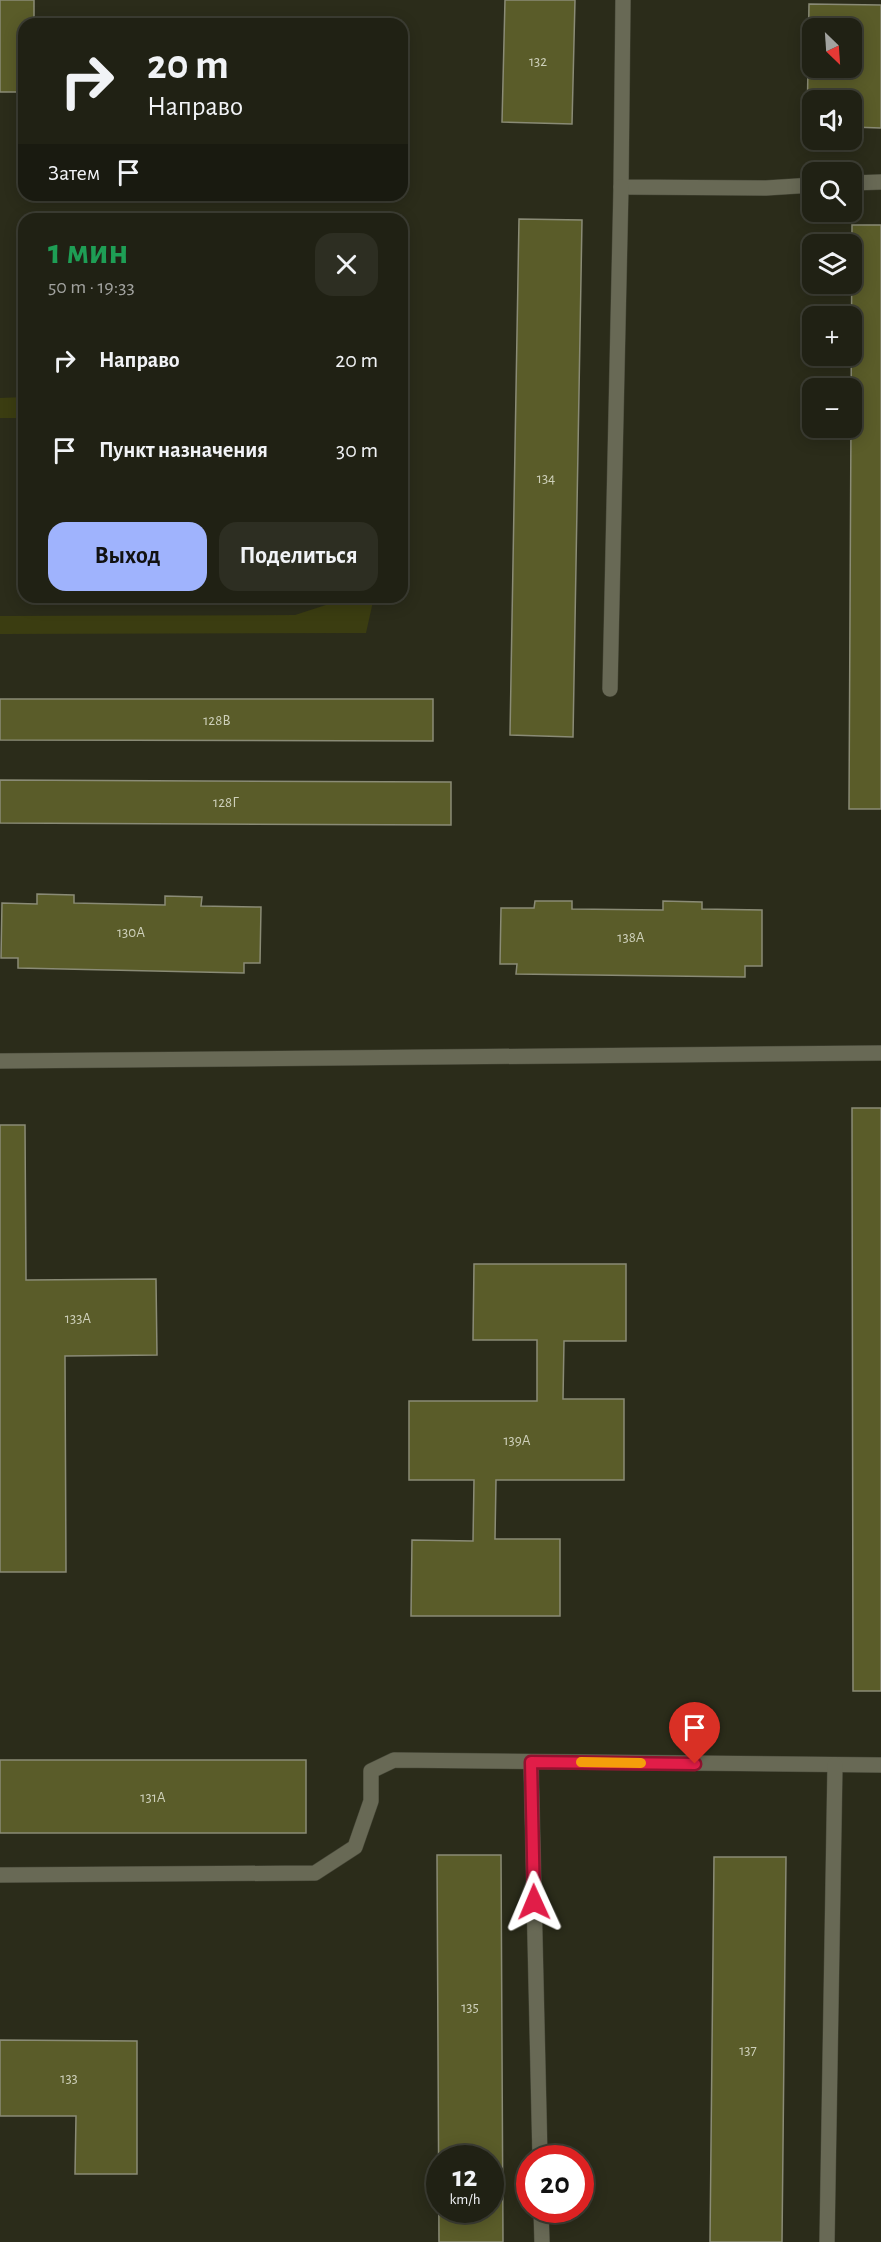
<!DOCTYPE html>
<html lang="ru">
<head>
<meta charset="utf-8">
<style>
  body { margin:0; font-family:"Alegreya Sans",sans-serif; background:#2d2e22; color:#f1f3f6; height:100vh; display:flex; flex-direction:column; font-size:22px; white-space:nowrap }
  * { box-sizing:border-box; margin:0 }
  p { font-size:20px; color:#a2a3a0 }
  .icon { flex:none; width:33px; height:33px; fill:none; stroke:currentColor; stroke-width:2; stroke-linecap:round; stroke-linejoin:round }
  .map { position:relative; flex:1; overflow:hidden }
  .drawer { position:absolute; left:18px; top:213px; width:390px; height:390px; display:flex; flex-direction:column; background:#202114; border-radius:18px; box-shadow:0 3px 15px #0003,0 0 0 2px #3d3e34 }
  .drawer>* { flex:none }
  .hud { position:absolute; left:18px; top:18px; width:390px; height:183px; border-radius:18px; box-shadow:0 3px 15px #0003,0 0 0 2px #3d3e34; background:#202114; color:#f1f3f6; overflow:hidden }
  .needle { width:39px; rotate:155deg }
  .tools { position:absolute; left:802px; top:18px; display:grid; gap:12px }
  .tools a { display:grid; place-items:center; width:60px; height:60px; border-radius:12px; background:#202114; box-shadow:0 3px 15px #0003,0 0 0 2px #3d3e34; font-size:30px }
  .speed { position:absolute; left:426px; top:2145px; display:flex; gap:12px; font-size:30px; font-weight:700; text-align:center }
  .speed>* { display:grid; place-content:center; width:78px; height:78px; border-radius:50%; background:#202114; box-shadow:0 3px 15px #0003,0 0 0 2px #3d3e34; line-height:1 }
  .speed small { font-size:15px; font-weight:400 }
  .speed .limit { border:9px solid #d22; background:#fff; color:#111 }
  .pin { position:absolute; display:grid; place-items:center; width:51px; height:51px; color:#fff; margin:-62px -26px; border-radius:50% 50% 50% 0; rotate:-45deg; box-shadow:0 0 6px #0007 }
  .pin .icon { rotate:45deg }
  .me { position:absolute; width:66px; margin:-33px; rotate:359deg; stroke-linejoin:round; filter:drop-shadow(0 0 4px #0008) }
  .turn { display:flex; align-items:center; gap:21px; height:126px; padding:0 30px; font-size:27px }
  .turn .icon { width:78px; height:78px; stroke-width:2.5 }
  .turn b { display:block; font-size:42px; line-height:51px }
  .then { display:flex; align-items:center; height:57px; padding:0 30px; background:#0003; gap:12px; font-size:22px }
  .round { display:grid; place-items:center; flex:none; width:63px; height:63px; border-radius:18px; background:#2d2e22 }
  .overview { display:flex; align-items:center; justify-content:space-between; height:102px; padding:0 30px }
  h1 { font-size:36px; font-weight:700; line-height:45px; color:#1e9e55 }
  .primary-button { display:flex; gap:12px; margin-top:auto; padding:12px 30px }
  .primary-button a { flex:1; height:69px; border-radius:18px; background:#9fb3fd; color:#111; font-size:24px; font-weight:700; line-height:69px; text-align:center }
  .primary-button a+a { background:#2d2e22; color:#f1f3f6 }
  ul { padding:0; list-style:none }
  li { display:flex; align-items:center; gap:18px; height:90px; padding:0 30px }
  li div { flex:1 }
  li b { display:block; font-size:22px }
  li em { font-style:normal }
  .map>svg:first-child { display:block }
</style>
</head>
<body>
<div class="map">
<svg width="881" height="2242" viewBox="0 0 881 2242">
  <rect width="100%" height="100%" fill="#2b2c1a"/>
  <!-- green -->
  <g fill="#3b3d11">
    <path d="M24,397V418H0V398Z"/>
    <path d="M338,597H374L366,633L0,634V616L295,615L329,604Z"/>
  </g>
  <!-- building -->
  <g fill="#5a5c29" stroke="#8a8b76" stroke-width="1.5" fill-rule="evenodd">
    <path d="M0,0H34V18L186,19V24H24V92H0Z"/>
    <path d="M505,0H575L572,124L502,122Z"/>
    <path d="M809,4L881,5V128L852,127V100H813V127H807ZM813,28H852V68H813Z"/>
    <path d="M519,219L582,220L573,737L510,735Z"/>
    <path d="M852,225H881V809H849Z"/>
    <path d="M0,699H433V741L0,740Z"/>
    <path d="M0,780L451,782V825L0,823Z"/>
    <path d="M37,894L74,895V903L165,905V896L202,897L201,906L261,907L260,963H244V973L18,968V958H1L2,903L37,904Z"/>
    <path d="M535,901H572V909L663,910V901L702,902V909L762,910V966H745V977L516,974L517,964H500L501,908H534Z"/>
    <path d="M852,1108H881V1691H853Z"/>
    <path d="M0,1125H25L26,1280L156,1279L157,1355L65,1356L66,1572H0Z"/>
    <path d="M474,1264H626V1341H564L563,1399H624V1480H496L495,1539H560V1616H411L412,1540L473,1541L474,1480H409V1401H537V1340H473Z"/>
    <rect x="0" y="1760" width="306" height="73"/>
    <path d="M437,1855H501L503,2242H439ZM440,2158H490V2210H440Z"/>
    <path d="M714,1857H786L782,2242H710Z"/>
    <path d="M0,2040L137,2041V2174H75L76,2116H0Z"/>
  </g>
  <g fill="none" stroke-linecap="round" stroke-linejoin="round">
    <!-- lane casing -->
    <g stroke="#454637" stroke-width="16">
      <g id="lane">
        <path d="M623,0L621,187L766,188L813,185"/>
        <path d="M852,183L881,182"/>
        <path d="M610,689L621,187"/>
        <path d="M0,1061L881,1053"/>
        <path d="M531,1762L540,2158"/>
        <path d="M0,1875L315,1873L355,1847L371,1801V1771L394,1760L881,1765"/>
        <path d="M541,2210L542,2242"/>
        <path d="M827,2242L835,1765"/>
      </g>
    </g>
    <!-- lane -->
    <use href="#lane" stroke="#686955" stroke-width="15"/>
  </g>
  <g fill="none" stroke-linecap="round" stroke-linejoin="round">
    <!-- route casing -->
    <g stroke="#92132f" stroke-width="15">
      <path id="route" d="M534,1902L531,1762L695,1764"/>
    </g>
    <!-- route -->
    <use href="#route" stroke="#e11d48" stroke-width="10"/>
    <!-- slow -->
    <path stroke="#f59e0b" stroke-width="10" d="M581,1762L641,1763"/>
  </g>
  <g text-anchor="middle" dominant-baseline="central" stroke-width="6" stroke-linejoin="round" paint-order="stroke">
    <!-- number labels -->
    <g font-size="15" fill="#ced0ba">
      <text x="538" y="61">132</text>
      <text x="546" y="478">134</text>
      <text x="217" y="720">128В</text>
      <text x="226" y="802">128Г</text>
      <text x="131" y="932">130А</text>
      <text x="631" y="937">138А</text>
      <text x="78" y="1318">133А</text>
      <text x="517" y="1440">139А</text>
      <text x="153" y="1797">131А</text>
      <text x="470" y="2007">135</text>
      <text x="748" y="2050">137</text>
      <text x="69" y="2078">133</text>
    </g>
  </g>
</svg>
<div class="tools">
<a><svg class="needle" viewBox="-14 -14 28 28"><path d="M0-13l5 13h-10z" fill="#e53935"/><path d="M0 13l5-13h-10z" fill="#a2a3a0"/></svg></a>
<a><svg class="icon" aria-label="sound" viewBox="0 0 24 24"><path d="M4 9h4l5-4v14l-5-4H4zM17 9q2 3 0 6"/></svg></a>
<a><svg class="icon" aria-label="search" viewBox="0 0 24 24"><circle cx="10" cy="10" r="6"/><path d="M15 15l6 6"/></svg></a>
<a><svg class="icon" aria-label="layers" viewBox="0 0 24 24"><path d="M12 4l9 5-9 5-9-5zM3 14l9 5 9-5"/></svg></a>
<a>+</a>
<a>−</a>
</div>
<div class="speed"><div>12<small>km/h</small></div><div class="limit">20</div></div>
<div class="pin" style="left:695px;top:1764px;background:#d93025"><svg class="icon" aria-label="arrive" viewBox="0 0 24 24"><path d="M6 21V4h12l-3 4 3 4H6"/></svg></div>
<svg class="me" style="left:534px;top:1902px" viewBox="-20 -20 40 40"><path d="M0-17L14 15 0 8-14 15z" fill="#e11d48" stroke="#fff" stroke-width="4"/></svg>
<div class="hud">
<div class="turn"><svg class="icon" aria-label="right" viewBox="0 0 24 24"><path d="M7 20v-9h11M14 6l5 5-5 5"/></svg><div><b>20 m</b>Направо</div></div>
<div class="then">Затем<svg class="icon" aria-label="arrive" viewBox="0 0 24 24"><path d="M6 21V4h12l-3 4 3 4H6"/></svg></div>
</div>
<section class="drawer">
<div class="overview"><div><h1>1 мин</h1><p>50 m · 19:33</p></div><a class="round"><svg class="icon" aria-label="close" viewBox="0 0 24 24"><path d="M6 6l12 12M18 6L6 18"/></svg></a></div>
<ul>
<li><svg class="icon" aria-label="right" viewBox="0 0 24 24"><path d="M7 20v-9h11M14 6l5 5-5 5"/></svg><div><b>Направо</b></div><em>20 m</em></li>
<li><svg class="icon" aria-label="arrive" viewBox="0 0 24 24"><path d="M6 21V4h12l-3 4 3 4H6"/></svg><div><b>Пункт назначения</b></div><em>30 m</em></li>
</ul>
<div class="primary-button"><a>Выход</a><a>Поделиться</a></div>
</section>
</div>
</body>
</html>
